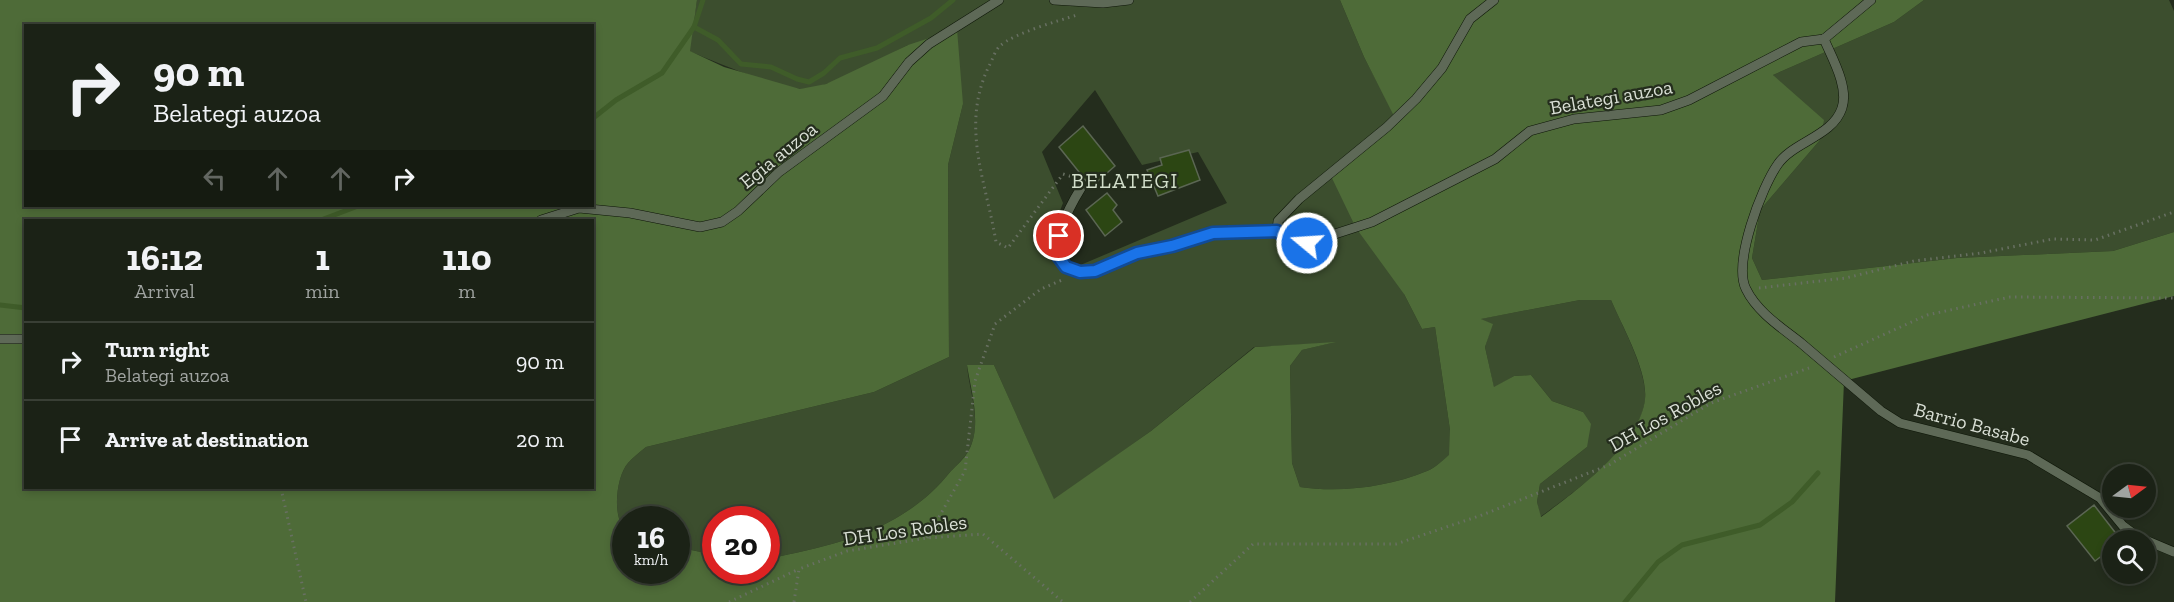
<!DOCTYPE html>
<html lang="en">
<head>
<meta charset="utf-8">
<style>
  body { margin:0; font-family:"Zilla Slab",serif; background:#242a1f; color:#f1f3f6; height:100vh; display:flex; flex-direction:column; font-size:22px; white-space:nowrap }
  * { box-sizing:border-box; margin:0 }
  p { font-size:20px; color:#a0a4a1 }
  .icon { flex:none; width:33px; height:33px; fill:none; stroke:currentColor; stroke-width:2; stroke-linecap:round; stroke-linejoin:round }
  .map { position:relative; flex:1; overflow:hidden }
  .side { position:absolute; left:24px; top:219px; width:570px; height:270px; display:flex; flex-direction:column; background:#1b2216; border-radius:0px; box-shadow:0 3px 9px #0003,0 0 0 2px #393f35 }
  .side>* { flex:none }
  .guide { position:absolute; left:24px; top:24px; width:570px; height:183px; border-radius:0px; box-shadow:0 3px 9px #0003,0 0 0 2px #393f35; background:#1b2216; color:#f1f3f6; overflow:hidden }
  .needle { width:39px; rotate:75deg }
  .controls { position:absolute; left:2102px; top:464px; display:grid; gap:12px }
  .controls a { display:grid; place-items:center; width:54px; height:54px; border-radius:50%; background:#1b2216; box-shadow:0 3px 9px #0003,0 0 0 2px #393f35; font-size:30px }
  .speed { position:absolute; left:612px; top:506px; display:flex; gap:12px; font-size:30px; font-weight:700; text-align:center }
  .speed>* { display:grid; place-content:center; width:78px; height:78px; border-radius:50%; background:#1b2216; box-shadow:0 3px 9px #0003,0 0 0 2px #393f35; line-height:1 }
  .speed small { font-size:15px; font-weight:400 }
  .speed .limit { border:9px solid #d22; background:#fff; color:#111 }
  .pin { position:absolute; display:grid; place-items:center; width:51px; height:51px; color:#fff; margin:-26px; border:3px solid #fff; border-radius:50%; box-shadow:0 2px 6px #0007 }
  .me { position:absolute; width:66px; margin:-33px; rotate:288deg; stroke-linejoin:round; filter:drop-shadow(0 0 4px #0008) }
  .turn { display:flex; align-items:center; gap:21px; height:126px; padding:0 30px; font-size:27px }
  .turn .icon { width:78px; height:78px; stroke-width:2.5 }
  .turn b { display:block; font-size:42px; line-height:51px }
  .lanes { display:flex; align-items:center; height:57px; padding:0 30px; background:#0003; justify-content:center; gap:30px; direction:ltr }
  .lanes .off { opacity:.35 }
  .eta { display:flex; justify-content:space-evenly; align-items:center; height:102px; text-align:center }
  .eta b { font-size:36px; font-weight:700; line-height:42px }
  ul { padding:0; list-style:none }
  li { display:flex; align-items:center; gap:18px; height:78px; padding:0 30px; border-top:2px solid #393f35 }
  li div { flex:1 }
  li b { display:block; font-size:22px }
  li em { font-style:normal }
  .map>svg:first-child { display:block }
</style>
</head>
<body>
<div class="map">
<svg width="2174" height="602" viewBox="0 0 2174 602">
  <rect width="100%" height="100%" fill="#242d1d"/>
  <!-- green -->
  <g fill="#3c4e2e" fill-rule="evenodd">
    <path d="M697,0H1340L1364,57L1396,118L1404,294L1422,329L1435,327L1450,430V455C1443,460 1435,468 1427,471C1388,487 1341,493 1300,487L1292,463L1290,366L1302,350L1331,343L1254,347L1151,431L1054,500L994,365H967C969,392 983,423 969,450C965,457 957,465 951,471C903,531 838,544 767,559L766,519H716L715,555L677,547L676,519H626L625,530C612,516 616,477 628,463C633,457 640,452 646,447L874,392L949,357L948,165L963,104L908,45C876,61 838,86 802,89C781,90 711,60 689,51ZM1095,90L1142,165L1198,152L1227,203L1071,269L1045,250L1063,203L1042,152Z"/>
    <path d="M1924,0H2169L2174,11V232L2113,251L1957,258L1762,280L1752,258L1760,210L1820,140L1773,75L1894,22Z"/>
    <path d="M1580,300H1611C1622,326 1648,372 1645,400C1640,446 1575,492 1540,517L1537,502L1540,484L1587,447L1583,412L1552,401L1531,375L1514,376L1494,388L1485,347L1492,324L1480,319Z"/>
  </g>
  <!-- forest -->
  <path fill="#4e6b38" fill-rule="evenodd" d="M0,0H697L690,51L724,67L800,89L826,84L908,45L957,29L963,104L948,165L949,357L874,392L646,447C640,452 633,457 628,463C616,477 612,516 625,530L626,570H676L677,547L715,555L716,570H766L767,559C838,544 903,531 951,471C957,465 965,458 969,450C982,425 971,391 967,365H994L1054,499L1151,431L1255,347L1336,342L1302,350L1290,366L1292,463L1300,487C1341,493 1388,487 1427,471C1435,468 1443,460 1449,455L1450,430L1435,327L1422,329L1404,294L1356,228L1330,174L1340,169L1362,141L1395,118L1364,57L1340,0H1924L1894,22L1773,75L1824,120L1820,140L1760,210L1752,258L1762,280L1957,258L2113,251L2174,232V296L1844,381L1835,602H0ZM26,26H592V206H26ZM26,220H592V488H26ZM1580,300H1611C1622,326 1648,371 1645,399C1640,445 1575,492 1541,517L1537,502L1540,484L1587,447L1591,424L1583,412L1552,401L1531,375L1514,376L1494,387L1485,347L1493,324L1481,319Z"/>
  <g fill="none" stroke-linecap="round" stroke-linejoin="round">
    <!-- stream -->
    <g stroke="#3f5c29" stroke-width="5">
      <path d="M694,27L718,40L741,64L771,67L797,79L809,82L824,73L840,58L877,48L931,18L953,0"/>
      <path d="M592,119L616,100L662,73L694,27L703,0"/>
      <path d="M321,220L358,206"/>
      <path d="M0,305L26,308"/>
      <path d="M1625,602L1658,562L1682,545L1760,525L1792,502L1818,473"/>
    </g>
  </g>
  <!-- building -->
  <g fill="#2c4613" stroke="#5b6653" stroke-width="1.5">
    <path d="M1083,126L1115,166L1091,187L1059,147Z"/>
    <path d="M1189,150L1200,180L1158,196L1147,170L1162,165L1160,158Z"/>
    <path d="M1107,193L1117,205L1113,210L1122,222L1105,236L1086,210Z"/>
    <path d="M2094,505L2121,540H2112V548L2095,561L2067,526Z"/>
  </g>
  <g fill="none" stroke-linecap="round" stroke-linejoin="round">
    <!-- service casing -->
    <g stroke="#0d1507" stroke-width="10">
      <g id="service">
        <path d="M1054,0L1103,3L1129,0"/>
        <path d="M1494,0L1470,19L1442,68L1416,99L1387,127L1299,199L1278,221L1277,231L1289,241L1307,243L1372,222L1495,159L1530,131L1574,119L1661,110L1689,100L1801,42L1824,39"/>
        <path d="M1824,39C1832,58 1849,87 1842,108C1833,136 1793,142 1778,164C1761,188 1733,263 1746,289C1757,312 1782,328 1801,343C1828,366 1854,388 1881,411L1900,423L2028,455L2100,498L2123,526L2138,537L2174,552"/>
        <path d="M1824,39L1871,0"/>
        <path d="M1081,188C1071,204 1043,254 1067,268C1090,282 1115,260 1136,253C1148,249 1161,249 1173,246C1186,242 1199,236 1212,233C1233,228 1256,231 1277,231"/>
        <path d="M541,220L579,208L630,213L700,227L722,222L738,211L779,172L883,96L909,62L929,44L999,0"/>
        <path d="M0,339H26"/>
      </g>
    </g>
    <!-- path -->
    <g stroke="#687062" stroke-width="3" stroke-dasharray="1.5 4.5" stroke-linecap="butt">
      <path d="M1076,178L1063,174L1008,248L996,242C986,181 960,126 989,66C992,61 995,50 1000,46C1014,33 1058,21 1077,15"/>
      <path d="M1759,288L1846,278L1914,261L1981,253L2053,239L2095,240L2174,212"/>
      <path d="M1834,357L1927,315L2010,297L2174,298"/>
      <path d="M281,488L306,602"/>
      <path d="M927,538L965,471L975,381L995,324L1041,289L1062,280"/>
      <path d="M729,602L799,569"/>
      <path d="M794,602L799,569L847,551L927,538L983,534L1063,602"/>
      <path d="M1190,602L1253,544H1396L1482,515L1609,465L1711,403L1809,368"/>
    </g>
    <!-- service -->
    <use href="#service" stroke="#5e6957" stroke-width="9"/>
  </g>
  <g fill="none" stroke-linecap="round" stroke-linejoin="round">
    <!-- route casing -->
    <g stroke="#114b97" stroke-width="15">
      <path id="route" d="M1059,236L1058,256L1066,267L1080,272L1095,271L1137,253L1172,246L1213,233L1277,231L1289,241L1307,243"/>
    </g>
    <!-- route -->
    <use href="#route" stroke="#1a73e8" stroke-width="10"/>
  </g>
  <g text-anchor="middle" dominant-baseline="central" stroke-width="4.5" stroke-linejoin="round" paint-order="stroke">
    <!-- street labels -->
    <g font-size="20" fill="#d9dfd5" stroke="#242d1d">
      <text transform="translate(1611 97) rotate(-10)">Belategi auzoa</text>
      <text transform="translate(778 155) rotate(-39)">Egia auzoa</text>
      <text transform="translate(1665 416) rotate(-29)">DH Los Robles</text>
      <text transform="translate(1972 424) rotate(15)">Barrio Basabe</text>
      <text transform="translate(905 530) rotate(-8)">DH Los Robles</text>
    </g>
    <!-- neighbourhood labels -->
    <g font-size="21" letter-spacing="1.5" fill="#d2deca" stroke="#242d1d">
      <text x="1125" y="180">BELATEGI</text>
    </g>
  </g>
</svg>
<div class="controls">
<a><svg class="needle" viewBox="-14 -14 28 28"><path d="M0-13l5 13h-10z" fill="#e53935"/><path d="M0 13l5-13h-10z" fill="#a0a4a1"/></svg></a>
<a><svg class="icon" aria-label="search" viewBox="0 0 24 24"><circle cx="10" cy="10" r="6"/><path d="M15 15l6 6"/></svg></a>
</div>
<div class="speed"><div>16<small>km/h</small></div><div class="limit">20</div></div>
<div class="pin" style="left:1059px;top:236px;background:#d93025"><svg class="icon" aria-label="arrive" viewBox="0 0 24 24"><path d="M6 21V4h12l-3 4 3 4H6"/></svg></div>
<svg class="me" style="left:1307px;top:243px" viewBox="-20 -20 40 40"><circle r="17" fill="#1a73e8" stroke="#fff" stroke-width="3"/><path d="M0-11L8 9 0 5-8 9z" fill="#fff"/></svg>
<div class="guide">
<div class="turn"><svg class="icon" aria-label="right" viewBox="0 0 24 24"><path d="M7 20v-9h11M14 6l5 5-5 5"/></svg><div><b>90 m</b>Belategi auzoa</div></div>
<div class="lanes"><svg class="icon off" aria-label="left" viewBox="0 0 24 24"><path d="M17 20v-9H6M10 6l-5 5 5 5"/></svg><svg class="icon off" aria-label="ahead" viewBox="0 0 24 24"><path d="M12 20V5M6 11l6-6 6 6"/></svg><svg class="icon off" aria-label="ahead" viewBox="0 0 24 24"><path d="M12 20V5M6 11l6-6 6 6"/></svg><svg class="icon" aria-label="right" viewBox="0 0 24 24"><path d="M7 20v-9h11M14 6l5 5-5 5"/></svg></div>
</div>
<section class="side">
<div class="eta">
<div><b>16:12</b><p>Arrival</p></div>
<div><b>1</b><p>min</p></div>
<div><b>110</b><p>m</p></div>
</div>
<ul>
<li><svg class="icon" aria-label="right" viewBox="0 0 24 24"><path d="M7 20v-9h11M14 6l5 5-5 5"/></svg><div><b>Turn right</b><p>Belategi auzoa</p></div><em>90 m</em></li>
<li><svg class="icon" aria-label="arrive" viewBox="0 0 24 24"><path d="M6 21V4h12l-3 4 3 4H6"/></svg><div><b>Arrive at destination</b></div><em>20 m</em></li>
</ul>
</section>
</div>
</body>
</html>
